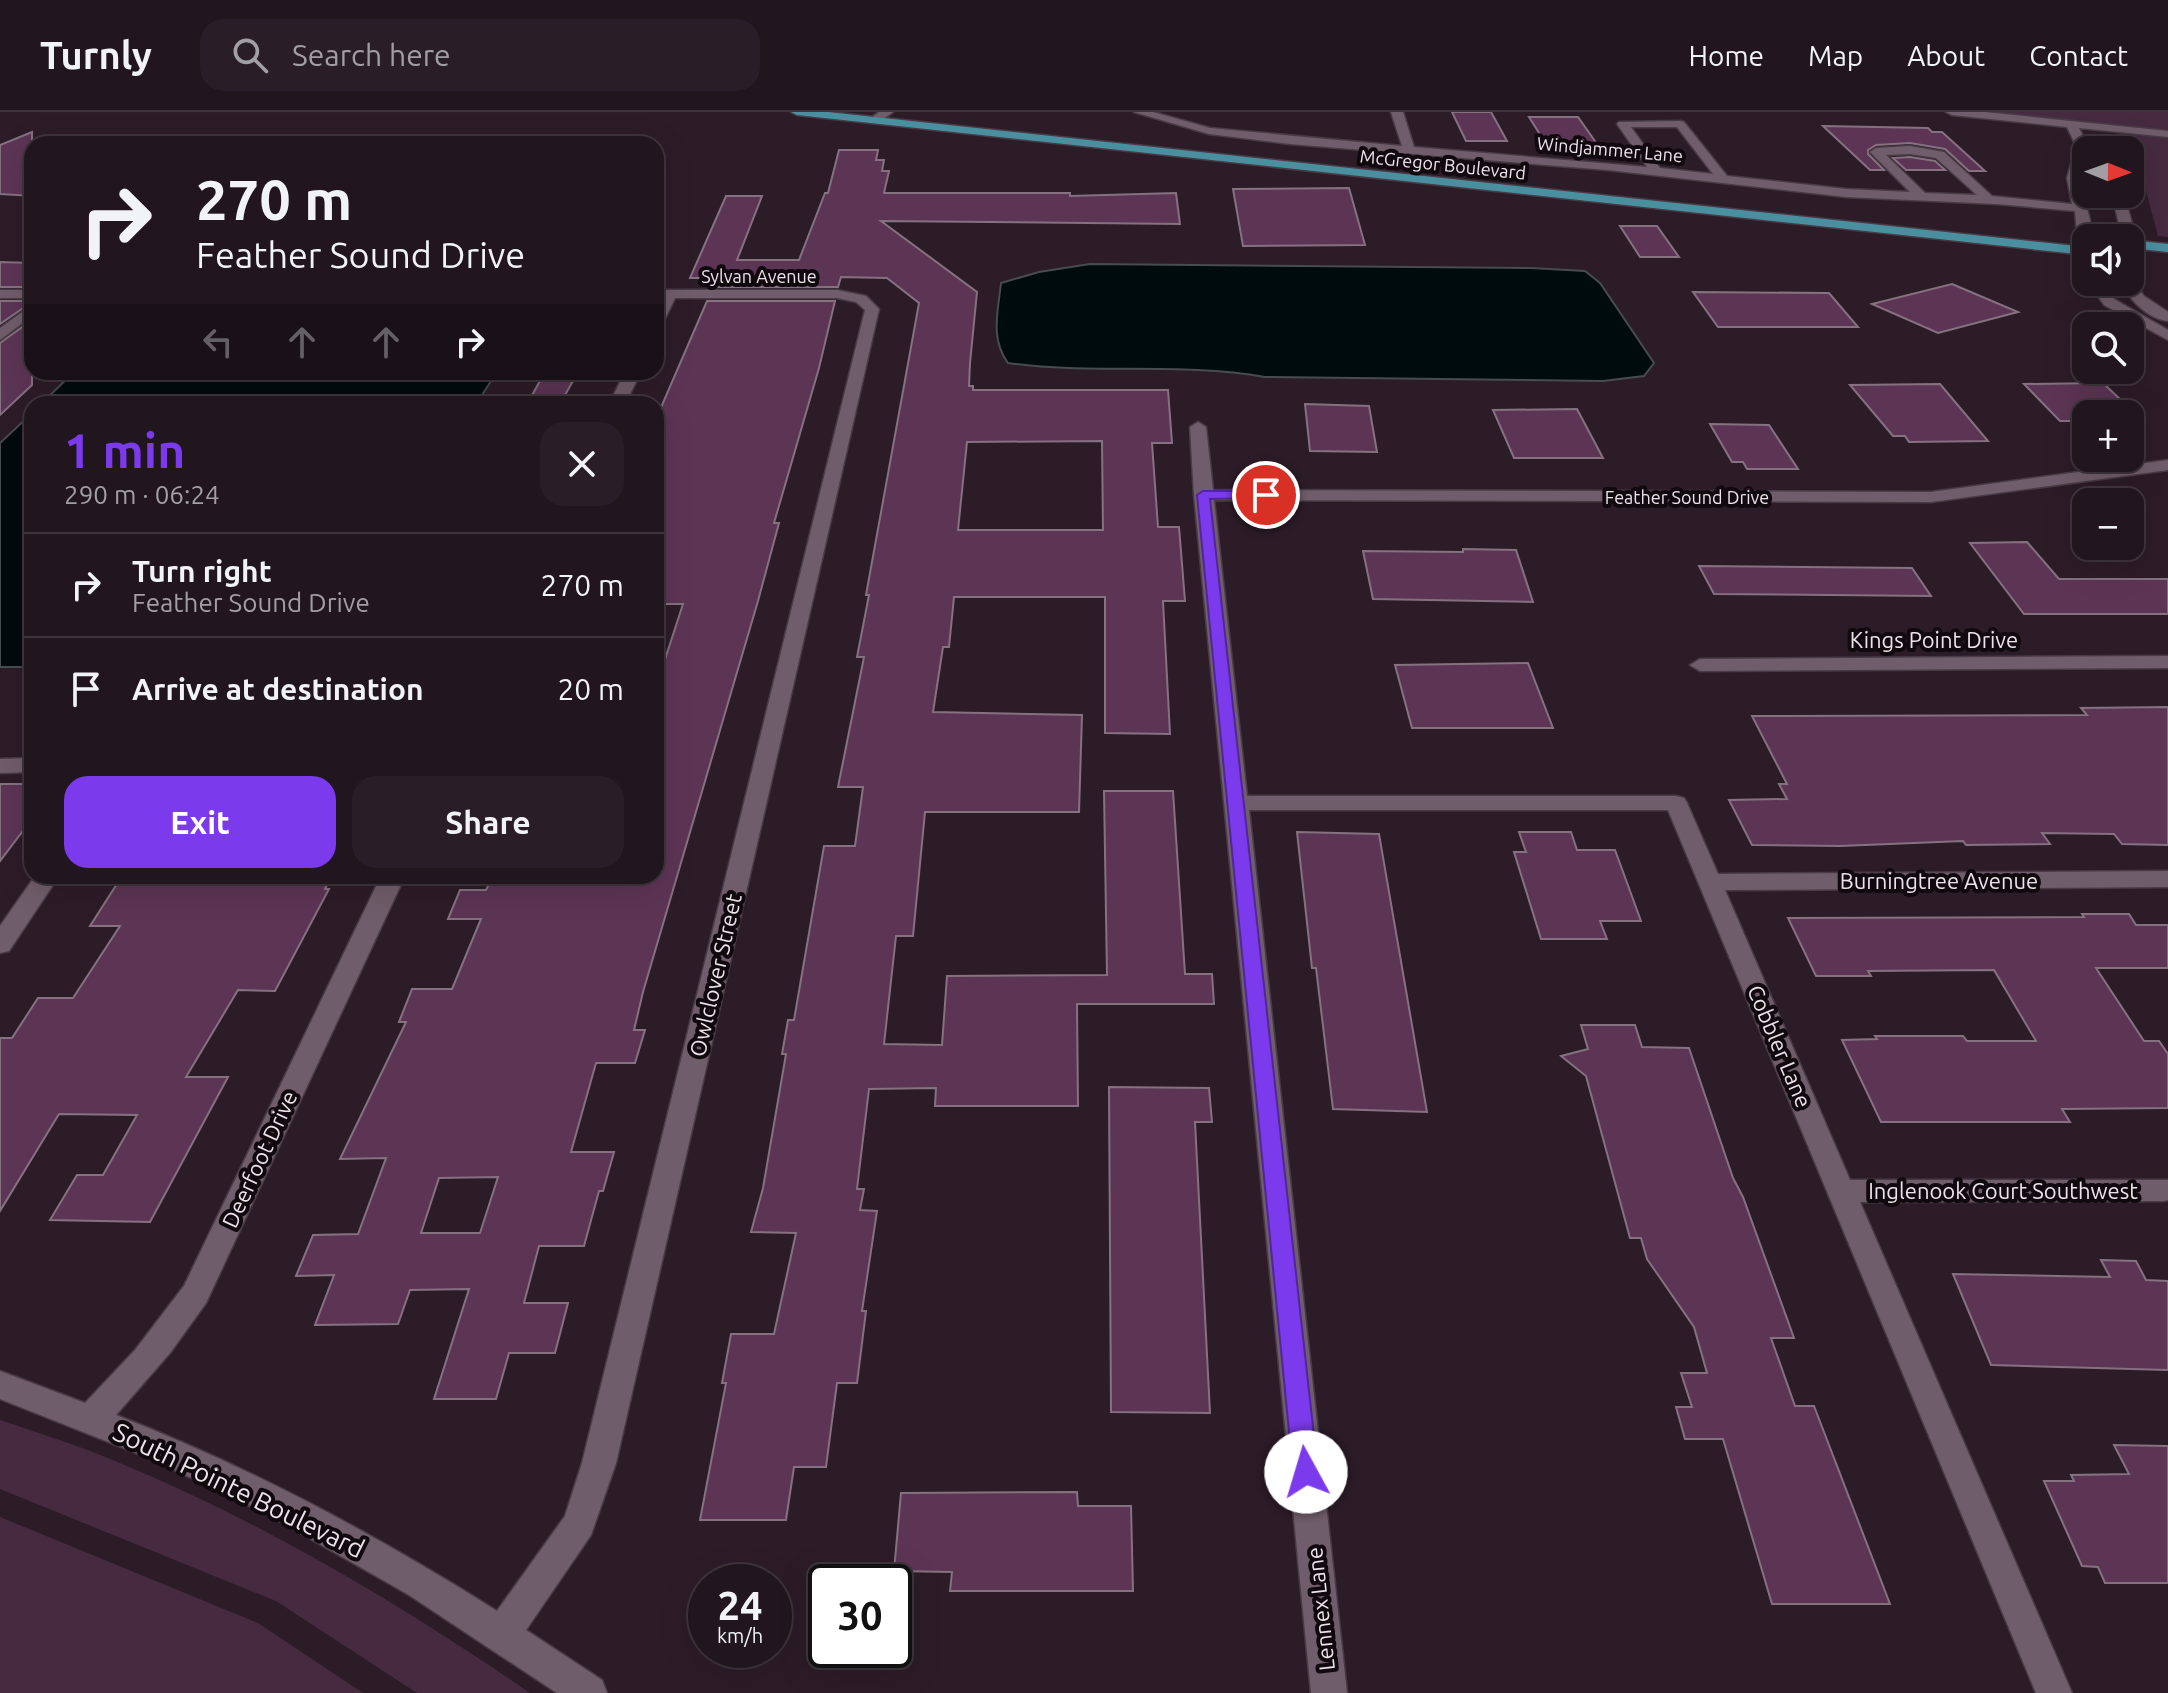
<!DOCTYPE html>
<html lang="en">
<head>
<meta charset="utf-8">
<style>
  body { margin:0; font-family:Ubuntu,sans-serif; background:#291e27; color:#f1f3f6; height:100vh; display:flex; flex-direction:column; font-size:30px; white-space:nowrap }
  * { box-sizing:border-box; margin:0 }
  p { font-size:26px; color:#a29fa4 }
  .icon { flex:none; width:44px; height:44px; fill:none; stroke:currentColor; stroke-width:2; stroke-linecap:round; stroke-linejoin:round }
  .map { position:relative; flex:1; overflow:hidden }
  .sheet { position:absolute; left:24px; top:284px; width:640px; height:488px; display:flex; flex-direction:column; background:#21151e; border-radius:24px; box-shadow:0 8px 32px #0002,0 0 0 2px #3e343c }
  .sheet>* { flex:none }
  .hud { position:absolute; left:24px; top:24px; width:640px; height:244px; border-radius:24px; box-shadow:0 8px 32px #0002,0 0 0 2px #3e343c; background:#21151e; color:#f1f3f6; overflow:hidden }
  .needle { width:52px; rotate:91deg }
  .tools { position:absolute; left:2072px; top:24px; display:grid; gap:16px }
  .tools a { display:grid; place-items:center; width:72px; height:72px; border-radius:16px; background:#21151e; box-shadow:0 8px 32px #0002,0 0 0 2px #3e343c; font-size:40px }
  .speed { position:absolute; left:688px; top:1452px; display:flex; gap:16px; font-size:40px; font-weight:700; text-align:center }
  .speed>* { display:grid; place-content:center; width:104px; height:104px; border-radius:50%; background:#21151e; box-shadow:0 8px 32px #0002,0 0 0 2px #3e343c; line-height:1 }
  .speed small { font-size:20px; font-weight:400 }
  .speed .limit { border:4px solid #111; border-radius:12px; background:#fff; color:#111 }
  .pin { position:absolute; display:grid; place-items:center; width:68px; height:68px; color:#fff; margin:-34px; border:4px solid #fff; border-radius:50%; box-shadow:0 2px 8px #0007 }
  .me { position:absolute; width:88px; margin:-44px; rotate:354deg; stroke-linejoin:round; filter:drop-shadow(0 0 6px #0008) }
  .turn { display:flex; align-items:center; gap:28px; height:168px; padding:0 40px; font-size:36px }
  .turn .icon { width:104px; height:104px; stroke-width:2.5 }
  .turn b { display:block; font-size:56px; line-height:68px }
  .lanes { display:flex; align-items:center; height:76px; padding:0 40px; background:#0003; justify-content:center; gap:40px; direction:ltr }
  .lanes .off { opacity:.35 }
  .round { display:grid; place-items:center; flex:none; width:84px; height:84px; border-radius:24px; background:#291e27 }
  .head { display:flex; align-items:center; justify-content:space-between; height:136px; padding:0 40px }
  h1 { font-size:48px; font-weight:600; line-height:60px; color:#7c3aed }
  .cta { display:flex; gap:16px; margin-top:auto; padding:16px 40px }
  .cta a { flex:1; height:92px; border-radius:24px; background:#7c3aed; color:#fff; font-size:32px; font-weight:600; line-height:92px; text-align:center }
  .cta a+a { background:#291e27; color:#f1f3f6 }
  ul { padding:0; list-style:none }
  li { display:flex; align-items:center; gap:24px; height:104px; padding:0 40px; border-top:2px solid #3e343c }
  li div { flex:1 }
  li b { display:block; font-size:30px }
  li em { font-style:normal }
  header { display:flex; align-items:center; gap:48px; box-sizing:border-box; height:112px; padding:0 40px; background:#21151e; border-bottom:2px solid #3e343c }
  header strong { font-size:38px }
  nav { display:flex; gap:44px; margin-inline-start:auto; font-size:28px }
  .search { width:560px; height:72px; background:#291e27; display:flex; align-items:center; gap:20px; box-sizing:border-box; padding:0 28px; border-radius:24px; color:#a29fa4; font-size:30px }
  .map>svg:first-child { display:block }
</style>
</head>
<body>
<header>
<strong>Turnly</strong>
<div class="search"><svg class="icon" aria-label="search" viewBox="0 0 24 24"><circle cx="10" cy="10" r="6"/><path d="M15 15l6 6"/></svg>Search here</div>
<nav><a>Home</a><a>Map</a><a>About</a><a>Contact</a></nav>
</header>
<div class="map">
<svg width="2168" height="1581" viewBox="0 0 2168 1581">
  <rect width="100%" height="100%" fill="#2c1c28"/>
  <!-- green -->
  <g fill="#462b40">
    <path d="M1980,0H2168V125L2158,124L2129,15Z"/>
    <path d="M0,1308C38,1321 78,1333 115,1349C261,1409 399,1491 530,1581H417L276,1489L0,1377Z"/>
    <path d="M0,1405L258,1511L363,1581H0Z"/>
  </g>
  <!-- water -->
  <g fill="#000b0e" stroke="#474c50" stroke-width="2">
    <path d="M1090,152L1531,156L1585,159L1600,171L1654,251L1644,264L1603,269L1265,265C1180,250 1093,263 1008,251C990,227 998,199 1001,171L1039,160Z"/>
    <path d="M74,260H497L476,292H41Z"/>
    <path d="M32,301V555H0V331Z"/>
  </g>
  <!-- building -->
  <g fill="#5c3554" stroke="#857180" stroke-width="2" fill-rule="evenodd">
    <path d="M1452,0H1491L1507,29H1466Z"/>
    <path d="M1529,5H1578L1597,32H1589L1594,40H1551Z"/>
    <path d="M1823,14L1928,16L1932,20H1942L1985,59H1969L1945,37L1910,31L1876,33L1868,38V42L1884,58H1870Z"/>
    <path d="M32,20V84L0,82V33Z"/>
    <path d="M839,38H878L876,48H884L882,59H889L884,81H1070V84L1176,81L1180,112L881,109L977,180L970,251L969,274H973V278H1168L1172,331H1152L1158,415H1179L1185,489H1163L1170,622L1105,621V485H954L949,535H943L933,600L1082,603L1079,700H925L913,824H896L884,932L942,933L947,864L1107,863L1104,679H1173L1185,862H1212L1214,892H1077L1078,994H935L936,976L869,977L857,1077H864L860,1098L877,1099L862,1199H866L857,1271H837L826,1355H794L786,1408H700L726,1271H722L731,1222H774L796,1121L751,1120L763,1076L786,942H782L788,908H794L824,734H855L863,675H838L864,545H857L869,483H866L919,191L887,166L841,165L838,175H712L716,166H690L726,84H762L737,148H799L825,81H828ZM1102,329L1103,418H958L967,330Z"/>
    <path d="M1910,45L1935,49L1945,58H1906L1893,46Z"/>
    <path d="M1349,76L1365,133L1243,134L1233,77Z"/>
    <path d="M1620,114H1657L1679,145H1640Z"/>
    <path d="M0,150L32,151V175H0Z"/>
    <path d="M1952,172L2018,200L1938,221L1872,192Z"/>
    <path d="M1693,180L1829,181L1858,215H1718Z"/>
    <path d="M0,189H32V190L0,212Z"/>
    <path d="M707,189H835L819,256L774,411H779L758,489L643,880L634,918H645L635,951H596L571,1040H614L603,1079H599L584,1134H539L524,1191H568L555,1241H509L496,1287H434L469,1177L410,1178L398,1212L315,1213L334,1163L296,1164L313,1123L358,1122L386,1046L340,1047L406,910H399L412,877H452L481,807H448L460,778H486L493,764H656V575L683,492H656V307ZM498,1065L480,1121H421L439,1066Z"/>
    <path d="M32,208V273L0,303V231Z"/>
    <path d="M545,260H578L560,292H527Z"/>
    <path d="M2103,271L2143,309H2130V302H2086V309H2060L2024,272Z"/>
    <path d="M1940,272L1988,329L1909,330L1905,324H1893L1850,273Z"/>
    <path d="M1305,292L1369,294L1377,340L1310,339Z"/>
    <path d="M1577,297L1603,346H1514L1493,298Z"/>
    <path d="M1710,312L1769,313L1798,357H1747L1743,350H1732Z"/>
    <path d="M2027,430L2059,467H2168V502H2024L1970,431Z"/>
    <path d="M1463,437L1516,438L1533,490L1373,487L1363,439L1463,440Z"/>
    <path d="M1699,454L1912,456L1931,484L1714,482Z"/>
    <path d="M1528,551L1553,616H1412L1395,553Z"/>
    <path d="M2168,595V733L2122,732L2114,722L2042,721L2050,732L1966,733L1963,729L1840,734L1752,733L1729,688L1787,687L1779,672H1787L1752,604L2087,603L2081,596Z"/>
    <path d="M0,672H32V707L0,749Z"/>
    <path d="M1297,720L1379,722L1427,1000L1333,997L1316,856H1312Z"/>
    <path d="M1519,720H1571L1577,738H1615L1641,809H1600L1607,827H1541L1514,740H1526Z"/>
    <path d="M122,764H331L325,777H329L275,879L238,878L186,965H228L150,1110L50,1108L77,1063H103L137,1003L59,1002L0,1099V926H12L38,886H73L120,814H90Z"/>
    <path d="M2082,802H2129L2136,813H2168V856H2096L2144,929H2159L2168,942V996L2062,997L2070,1010H1881L1842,928L1877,927L1875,924H1963L1967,929H2036L1994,858L1868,859L1871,864H1816L1788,806L2084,805Z"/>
    <path d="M1581,913H1635L1642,935L1689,936L1733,1066L1743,1085L1794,1226H1771L1795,1294H1814L1890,1492H1772L1723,1327H1685L1676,1295H1692L1681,1261H1707L1694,1215L1647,1147L1641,1126H1630L1586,964L1561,944L1588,937Z"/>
    <path d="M1109,975L1209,976L1212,1010H1195L1210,1301L1111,1300Z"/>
    <path d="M2101,1148L2136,1149L2146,1168L2168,1169V1258L1991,1253L1953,1162L2110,1165Z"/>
    <path d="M2114,1333L2168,1334V1471H2105L2098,1455L2082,1454L2044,1369H2074L2071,1363L2129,1362Z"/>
    <path d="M1077,1380L1078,1394H1131L1133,1479H950L952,1460L894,1459L901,1381Z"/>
  </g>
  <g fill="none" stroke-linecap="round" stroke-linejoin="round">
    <!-- minor casing -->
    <g stroke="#483b45" stroke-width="3">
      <g id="minor">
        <path d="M879,0H893L879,10H871V6Z"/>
        <path d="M1134,0H1153L1210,16L1402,34L1391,0H1403L1414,35L1647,55L1617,12L1619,10L1680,9L1684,10L1727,64L1846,77L1910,80L1870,40L1876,36L1910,34L1944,40L1992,84L2072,92L2067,66L2076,34L2067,15L1952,3L1946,0H1985L2168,19V25L2079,16L2088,34L2079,66L2090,108L2092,126H2086V151L2079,147L2075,99L1997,92L1846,85L1608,58L1290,32L1209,22ZM1631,15H1677L1713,62L1660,56ZM1910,42L1936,46L1977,83L1925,81L1886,43Z"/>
        <path d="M2112,82H2124L2136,126L2134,129L2122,126Z"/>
        <path d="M2130,166L2144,184L2168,200V209C2148,207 2129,188 2121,170H2130Z"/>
        <path d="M2088,170H2102L2114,187L2168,218V228L2104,193Z"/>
        <rect x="0" y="178" width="32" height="8"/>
        <path d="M656,178H837L866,184L879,197L616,1351L591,1423L526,1518L602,1568L607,1581H557L409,1483L267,1402L149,1346L0,1287V1259L85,1291L135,1238L184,1174L381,764H405L206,1191L170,1241L116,1303C250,1355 375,1422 497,1499L565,1404L582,1351L865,198L856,190L837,186H675L663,211L656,215V196L661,186H656Z"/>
        <path d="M32,193V204L0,228V216Z"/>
        <path d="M625,260H641L625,292H609Z"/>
        <path d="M1198,310L1206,315L1213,378L1931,380L2168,348V358L1931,390L1214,388L1247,684H1676L1684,686L1687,691L1718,762L2168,759V775L1725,778L1850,1068H2168V1088L2164,1089L1860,1090L2072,1581H2036L1668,698H1249L1347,1581H1311L1194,383L1190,315Z"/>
        <path d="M2168,544V556L1700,559L1690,553L1700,547Z"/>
        <path d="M32,646V660L0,661V647Z"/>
        <path d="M35,764H59L9,839L0,841V814Z"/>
      </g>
    </g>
    <!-- major casing -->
    <g stroke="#483b45" stroke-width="3">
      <g id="major">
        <path d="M791,0H828L2086,135V143L797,3Z"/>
        <path d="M2130,128L2168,132V140L2130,136Z"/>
      </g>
    </g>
    <!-- minor -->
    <use href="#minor" fill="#705d6b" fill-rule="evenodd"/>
    <!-- major -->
    <use href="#major" fill="#4a8fa0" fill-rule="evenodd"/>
  </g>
  <!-- route -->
  <path fill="#7c3aed" stroke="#51269a" stroke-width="2" d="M1266,379L1270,380V386L1210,387L1318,1360L1315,1368L1306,1371L1297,1368L1293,1360L1197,383L1203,379Z"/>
  <g text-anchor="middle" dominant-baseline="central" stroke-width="8" stroke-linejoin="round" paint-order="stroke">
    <!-- far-street labels -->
    <g font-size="18" fill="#ede2ea" stroke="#10090e">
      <text transform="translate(1610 37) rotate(5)">Windjammer Lane</text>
      <text transform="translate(1443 52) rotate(6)">McGregor Boulevard</text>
      <text x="759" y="164">Sylvan Avenue</text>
      <text x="1687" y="385">Feather Sound Drive</text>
    </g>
    <!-- street labels -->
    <g font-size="22" fill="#ede2ea" stroke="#10090e">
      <text x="1934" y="527">Kings Point Drive</text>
      <text x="1939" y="768">Burningtree Avenue</text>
      <text transform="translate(715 863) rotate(-77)">Owlclover Street</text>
      <text transform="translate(1780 934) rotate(67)">Cobbler Lane</text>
      <text transform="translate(259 1047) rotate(-65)">Deerfoot Drive</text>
      <text x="2003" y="1078">Inglenook Court Southwest</text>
      <text transform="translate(1320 1497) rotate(-96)">Lennex Lane</text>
    </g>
    <!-- near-street labels -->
    <g font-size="26" fill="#ede2ea" stroke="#10090e">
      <text transform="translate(239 1378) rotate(26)">South Pointe Boulevard</text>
    </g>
  </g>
</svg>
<div class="tools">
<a><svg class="needle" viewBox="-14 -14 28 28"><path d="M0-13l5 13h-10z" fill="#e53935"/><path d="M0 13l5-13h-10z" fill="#a29fa4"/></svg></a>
<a><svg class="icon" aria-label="sound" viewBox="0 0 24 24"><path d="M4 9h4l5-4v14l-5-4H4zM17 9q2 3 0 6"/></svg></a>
<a><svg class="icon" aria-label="search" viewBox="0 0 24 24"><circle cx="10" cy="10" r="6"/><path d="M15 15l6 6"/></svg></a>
<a>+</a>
<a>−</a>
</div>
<div class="speed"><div>24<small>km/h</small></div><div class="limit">30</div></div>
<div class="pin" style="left:1266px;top:383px;background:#d93025"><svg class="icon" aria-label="arrive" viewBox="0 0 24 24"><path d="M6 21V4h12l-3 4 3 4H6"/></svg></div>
<svg class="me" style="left:1306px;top:1360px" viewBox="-20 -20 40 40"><circle r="19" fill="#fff"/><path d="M0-13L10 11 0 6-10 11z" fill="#7c3aed"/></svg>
<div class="hud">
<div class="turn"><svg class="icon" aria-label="right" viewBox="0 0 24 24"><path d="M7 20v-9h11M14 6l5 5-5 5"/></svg><div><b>270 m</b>Feather Sound Drive</div></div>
<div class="lanes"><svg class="icon off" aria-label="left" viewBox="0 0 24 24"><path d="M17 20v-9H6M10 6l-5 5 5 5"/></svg><svg class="icon off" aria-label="ahead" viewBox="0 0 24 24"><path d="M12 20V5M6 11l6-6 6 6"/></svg><svg class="icon off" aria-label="ahead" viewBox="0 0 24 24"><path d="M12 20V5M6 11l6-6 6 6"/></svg><svg class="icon" aria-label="right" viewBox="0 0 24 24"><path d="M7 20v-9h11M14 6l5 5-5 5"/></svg></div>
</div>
<section class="sheet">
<div class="head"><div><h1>1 min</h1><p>290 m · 06:24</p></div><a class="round"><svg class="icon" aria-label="close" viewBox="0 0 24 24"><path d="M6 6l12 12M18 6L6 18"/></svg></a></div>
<ul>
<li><svg class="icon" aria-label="right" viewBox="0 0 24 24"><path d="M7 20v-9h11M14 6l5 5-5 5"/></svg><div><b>Turn right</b><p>Feather Sound Drive</p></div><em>270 m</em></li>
<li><svg class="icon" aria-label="arrive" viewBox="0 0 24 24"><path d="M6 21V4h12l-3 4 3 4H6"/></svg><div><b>Arrive at destination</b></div><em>20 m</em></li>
</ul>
<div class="cta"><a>Exit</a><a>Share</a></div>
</section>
</div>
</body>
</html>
